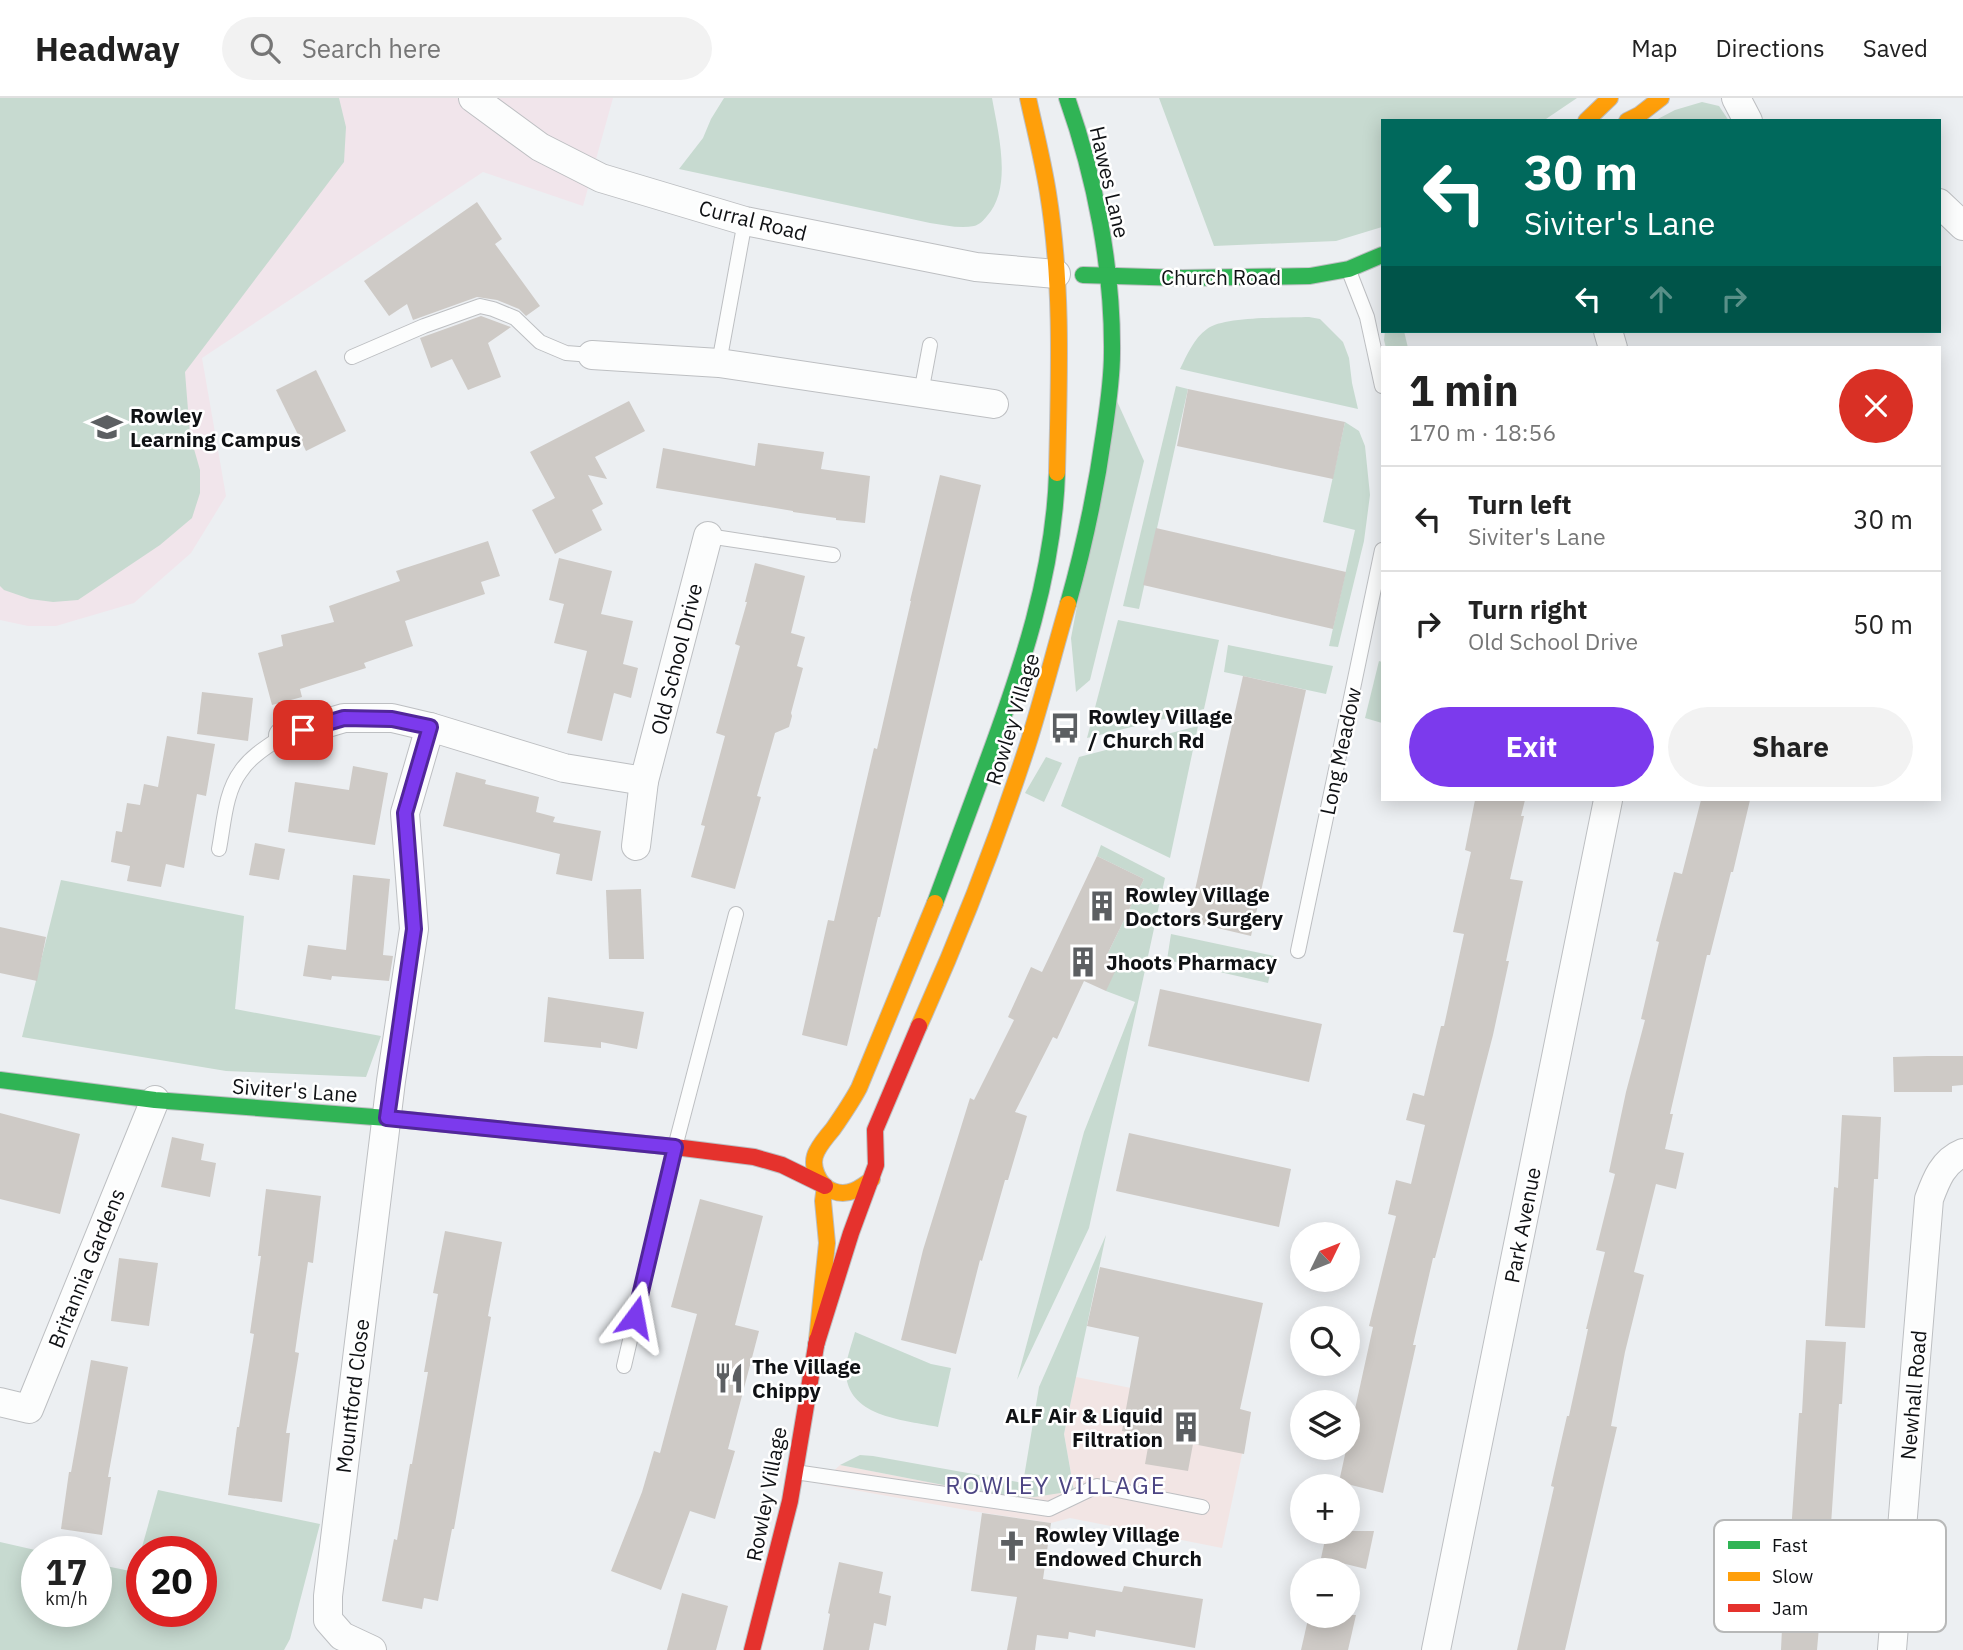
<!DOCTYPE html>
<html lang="en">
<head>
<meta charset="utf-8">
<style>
  body { margin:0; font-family:"IBM Plex Sans",sans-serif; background:#f2f2f2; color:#222; height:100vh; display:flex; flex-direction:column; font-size:26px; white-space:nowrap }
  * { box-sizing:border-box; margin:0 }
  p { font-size:23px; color:#767676 }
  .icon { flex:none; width:38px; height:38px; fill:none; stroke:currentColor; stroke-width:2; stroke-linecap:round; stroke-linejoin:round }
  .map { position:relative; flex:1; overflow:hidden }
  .panel { position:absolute; left:1381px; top:248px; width:560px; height:455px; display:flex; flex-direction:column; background:#fff; border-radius:0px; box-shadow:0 4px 18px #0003 }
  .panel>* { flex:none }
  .hud { position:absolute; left:1381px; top:21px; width:560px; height:214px; border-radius:0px; box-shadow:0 4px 18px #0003; background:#00695c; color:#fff; overflow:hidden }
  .needle { width:46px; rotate:47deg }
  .buttons { position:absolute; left:1290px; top:1124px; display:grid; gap:14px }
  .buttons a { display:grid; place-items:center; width:70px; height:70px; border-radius:50%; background:#fff; box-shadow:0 4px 18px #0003; font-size:35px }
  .speed { position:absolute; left:21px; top:1438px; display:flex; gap:14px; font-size:35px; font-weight:700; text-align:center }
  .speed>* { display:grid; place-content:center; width:91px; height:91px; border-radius:50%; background:#fff; box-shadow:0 4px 18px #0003; line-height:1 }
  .speed small { font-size:18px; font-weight:400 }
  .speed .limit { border:10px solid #d22; background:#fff; color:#111 }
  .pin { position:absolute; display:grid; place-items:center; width:60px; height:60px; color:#fff; margin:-30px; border-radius:14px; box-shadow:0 4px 10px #0006 }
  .me { position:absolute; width:77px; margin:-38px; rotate:13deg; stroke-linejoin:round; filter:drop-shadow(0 0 5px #0008) }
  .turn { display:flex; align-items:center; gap:24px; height:147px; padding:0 28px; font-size:32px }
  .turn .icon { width:91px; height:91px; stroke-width:2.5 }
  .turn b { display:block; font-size:49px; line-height:60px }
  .lanes { display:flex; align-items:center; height:66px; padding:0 28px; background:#0003; justify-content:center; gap:35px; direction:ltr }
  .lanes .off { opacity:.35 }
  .round { display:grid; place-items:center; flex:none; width:74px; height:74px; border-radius:37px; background:#f2f2f2 }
  .head { display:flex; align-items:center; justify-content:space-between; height:119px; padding:0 28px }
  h1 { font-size:42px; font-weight:800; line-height:52px }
  .button { display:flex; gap:14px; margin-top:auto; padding:14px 28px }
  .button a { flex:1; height:80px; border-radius:42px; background:#7c3aed; color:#fff; font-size:28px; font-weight:800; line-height:80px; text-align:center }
  .button a+a { background:#f2f2f2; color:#222 }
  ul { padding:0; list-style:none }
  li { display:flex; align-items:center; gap:21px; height:105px; padding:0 28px; border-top:2px solid #e0e0e0 }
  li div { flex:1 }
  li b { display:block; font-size:26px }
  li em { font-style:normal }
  header { display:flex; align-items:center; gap:42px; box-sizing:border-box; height:98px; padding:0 35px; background:#fff; border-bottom:2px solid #e0e0e0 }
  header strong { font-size:33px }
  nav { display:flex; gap:38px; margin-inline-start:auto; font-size:24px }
  .search { width:490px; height:63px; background:#f2f2f2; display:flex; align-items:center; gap:18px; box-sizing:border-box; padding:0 24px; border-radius:38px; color:#767676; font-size:26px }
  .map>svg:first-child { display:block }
</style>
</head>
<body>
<header>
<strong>Headway</strong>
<div class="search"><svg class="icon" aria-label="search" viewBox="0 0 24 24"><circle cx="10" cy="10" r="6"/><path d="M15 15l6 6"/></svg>Search here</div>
<nav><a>Map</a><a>Directions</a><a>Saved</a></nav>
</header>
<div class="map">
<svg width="1963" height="1552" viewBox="0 0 1963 1552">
  <rect width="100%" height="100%" fill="#eceff2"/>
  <!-- industrial -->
  <path fill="#f2e5e4" d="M1076,1279L1251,1314L1222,1450L1070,1420L1051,1425L972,1413L820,1386L840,1367L1000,1398L1074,1392L1064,1336Z"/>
  <!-- education -->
  <path fill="#f1e5eb" d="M0,0H613L583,108L483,74L202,260L226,398L191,455L134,505L56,528H28L0,522Z"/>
  <!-- green -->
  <g fill="#c7dad0" fill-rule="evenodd">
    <path d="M0,0H339L346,29L344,64L185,274L190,337L200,372V395L192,420L160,447L78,502L53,504L30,501L4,492L0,488Z"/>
    <path d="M724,0H992C998,34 1013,90 987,118C984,122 979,127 974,128C960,131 944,127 930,125L679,71L703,40L711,21Z"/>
    <path d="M1159,0H1577L1543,23H1382V129L1336,143L1214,148Z"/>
    <path d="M1702,4L1719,8L1729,23H1654L1675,12Z"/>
    <path d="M1309,219L1320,221L1343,244L1349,260L1352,285L1358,311L1180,271C1187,257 1194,240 1207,231C1223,218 1287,220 1309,219Z"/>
    <path d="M1385,233H1404L1408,250H1386L1384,242Z"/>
    <path d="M1176,288L1188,291L1139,511L1123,508Z"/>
    <path d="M1116,301L1144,363L1090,582L1076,594L1071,540Z"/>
    <path d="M1345,324L1359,333L1365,348L1370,397L1364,443L1338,549L1329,548L1355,432L1323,424Z"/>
    <path d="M1118,522L1219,542L1204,611L1087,640Z"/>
    <path d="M1228,547L1333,568L1326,596L1224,574Z"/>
    <path d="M1379,563L1382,564V625L1365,620Z"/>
    <path d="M1198,628L1170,760L1061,708L1079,659Z"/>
    <path d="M1046,659L1062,665L1044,704L1025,695Z"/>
    <path d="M1101,747L1165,780L1089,1130L1017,1282L1084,1034L1135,904L1106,893L1107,857L1144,781L1097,758Z"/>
    <path d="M61,782L244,818L235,911L381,938L366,979L226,973L22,939Z"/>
    <path d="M1171,836L1274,858L1268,885L1167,862Z"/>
    <path d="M1106,1137L1064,1336L1074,1393L1034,1399L1000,1398L840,1367L860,1357L873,1358L1023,1385L1039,1289Z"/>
    <path d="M855,1234L931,1266L951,1270L938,1329C906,1322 850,1320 846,1277C844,1266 852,1246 855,1234Z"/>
    <path d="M158,1392L320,1426L290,1541L284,1552H0V1444L44,1454H37V1514H96V1466L135,1474ZM142,1454H201V1514H142Z"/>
  </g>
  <!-- building -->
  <g fill="#cecac6">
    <path d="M477,104L502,141L495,146L540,208L526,218L519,211L497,202L477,199L413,222L407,206L389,218L364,183Z"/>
    <path d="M481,218L511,229L488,245L501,279L468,292L452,261L431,270L420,240Z"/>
    <path d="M316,272L346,333L306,353L276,292Z"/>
    <path d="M1188,291L1345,324L1333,381L1177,348Z"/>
    <path d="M629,303L645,333L595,359L607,381L588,377L603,406L592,412L602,432L555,456L532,412L555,400L530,354Z"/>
    <path d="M758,345L824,354L821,371L870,378L865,425L836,422V420L793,414V413L656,390L663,350L755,368Z"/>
    <path d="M940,377L981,387L880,819H878L847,948L802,937L828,822L834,823L874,650L877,651L911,503H910Z"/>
    <path d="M1156,430L1346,474L1333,531L1143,487Z"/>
    <path d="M488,443L500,478L481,484L485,496L405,523L413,548L364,565L366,570L300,591L302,599L272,607L258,555L283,548L281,537L334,524L329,508L400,483L396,473Z"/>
    <path d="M559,460L612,473L601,516L633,523L623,566L638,570L631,600L614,595L602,643L567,635L587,553L554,545L564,506L549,502Z"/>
    <path d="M755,465L805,478L791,535L805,539L797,568L803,570L791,615L792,618L789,629L775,635L757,698L761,699L735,791L691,779L705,728L701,727L725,638L716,635L740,548L735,546L747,504H745Z"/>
    <path d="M1243,578L1306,592L1251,838L1188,823Z"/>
    <path d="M202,594L253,600L248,643L197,636Z"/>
    <path d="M167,638L215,646L206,698L197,696L184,770L166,766L161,789L127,783L130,768L111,764L116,733L122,734L127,705L140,707L144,686L158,689Z"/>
    <path d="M353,668L388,675L375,747L288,734L295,684L349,692Z"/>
    <path d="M456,674L486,682L485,686L539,699L536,714L555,719L553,724L601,733L592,783L556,776L560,756L443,728Z"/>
    <path d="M1475,702H1525L1521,718H1524L1510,781L1523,783L1506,863H1509L1493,937L1435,1160H1433L1413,1247H1416L1383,1395L1339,1384L1373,1229L1369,1228L1396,1118L1388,1116L1396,1082L1411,1086L1425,1027L1406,1022L1413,995L1424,998L1441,928H1444L1464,836L1453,834L1471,754L1465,752Z"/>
    <path d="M1701,702H1750L1733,774H1731L1710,857H1707L1670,1016H1673L1665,1051L1684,1055L1676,1091L1656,1086L1634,1174L1644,1177L1625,1254L1611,1328L1617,1329L1565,1552H1517L1554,1389L1551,1388L1567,1318H1569L1588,1231H1586L1605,1154L1596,1152L1615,1076L1609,1074L1626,994L1645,922L1641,921L1659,844L1656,843L1674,774L1682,776Z"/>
    <path d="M255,745L285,751L279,782L249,777Z"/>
    <path d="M1097,758L1144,781L1107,857L1120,863L1106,893L1084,883L1057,941L1053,939L1015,1014L1027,1018L1008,1082H1005L982,1163L980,1162L956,1256L901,1242L923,1152L970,1000L974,1002L1014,922L1008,919L1031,869L1042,874Z"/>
    <path d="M353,777L390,781L383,857L393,858L389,883L332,878L331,882L303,878L308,847L346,852Z"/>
    <path d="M641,791L644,861H609L606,792Z"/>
    <path d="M0,829L46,839L37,883L0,875Z"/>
    <path d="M1160,891L1322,926L1309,984L1148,948Z"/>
    <path d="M548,899L644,914L637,951L601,944V950L544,944Z"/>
    <path d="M1927,958H1963V987L1952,988V994H1894L1893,959Z"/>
    <path d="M0,1015L80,1036L60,1116L0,1101Z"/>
    <path d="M1842,1017L1881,1019L1878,1081H1874L1865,1230L1825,1228L1834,1089L1838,1090Z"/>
    <path d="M1129,1035L1291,1071L1279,1129L1116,1093Z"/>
    <path d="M172,1039L204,1046L201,1062L216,1065L210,1099L161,1089Z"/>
    <path d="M266,1091L321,1098L313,1165L308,1164L295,1254L299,1255L286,1335H290L282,1404L228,1397L237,1329H239L254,1236L250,1235L261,1158H258Z"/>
    <path d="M700,1101L763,1118L735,1227L759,1233L728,1351L735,1353L715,1421L690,1413L661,1492L611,1473L642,1394L654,1353L660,1355L697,1216L671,1209Z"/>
    <path d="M445,1133L502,1144L488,1218L491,1219L454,1431H452L438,1503L424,1500L422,1511L382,1503L394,1441L397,1442L410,1366H412L428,1274H424L438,1196L433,1195Z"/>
    <path d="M119,1160L158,1165L149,1228L111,1223Z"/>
    <path d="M1100,1169L1263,1205L1240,1311L1251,1314L1244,1356L1193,1346L1188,1373L1145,1366L1150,1338L1122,1333L1139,1239L1087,1228Z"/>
    <path d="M1806,1242L1846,1244L1842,1306H1839L1829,1457H1825L1821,1530L1819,1529L1817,1552H1781L1785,1465H1789L1799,1315H1802Z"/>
    <path d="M91,1262L128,1269L108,1379H111L102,1437L61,1431L69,1374H71Z"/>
    <path d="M982,1415L1051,1425L1043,1481L1122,1494L1124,1488L1203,1501L1195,1550L1096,1532L1095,1539L1069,1534L1068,1541L1037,1537L1035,1552H1007L1017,1499L971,1493Z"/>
    <path d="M1327,1433H1374L1366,1471L1321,1460Z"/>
    <path d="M839,1464L883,1474L879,1495L891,1498L886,1528L874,1525L869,1552H823L830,1516L828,1515Z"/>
    <path d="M682,1495L728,1508L716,1552H667Z"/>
    <path d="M1309,1517H1356L1348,1552H1301Z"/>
  </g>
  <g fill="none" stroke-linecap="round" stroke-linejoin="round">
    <!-- lane casing -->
    <g stroke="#bdbfc2" stroke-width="16">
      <g id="lane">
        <path d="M1349,173L1367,219L1382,288"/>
        <path d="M352,259L424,228L480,208L493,211L515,220L540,244L566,255L592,257"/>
        <path d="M719,265L745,123"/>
        <path d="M921,295L930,247"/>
        <path d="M708,438L833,457"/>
        <path d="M219,751C224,725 225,694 241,673C251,658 268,648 283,638"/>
        <path d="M1298,853L1382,452"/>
        <path d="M624,1268L675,1049L736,816"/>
        <path d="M795,1374L1049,1411L1097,1388L1202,1409"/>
      </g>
    </g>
    <!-- street casing -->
    <g stroke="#bdbfc2" stroke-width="30">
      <g id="street">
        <path d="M473,0L540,49L601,80L745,123L976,169L1056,176"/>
        <path d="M1736,0L1748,23"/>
        <path d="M1939,105L1963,128"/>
        <path d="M1608,233L1613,250"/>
        <path d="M592,257L719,265L994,306"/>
        <path d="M283,638L344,620H392L430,629"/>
        <path d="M636,748L644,683"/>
        <path d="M0,1304L29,1311L155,1002"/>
        <path d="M372,1552L342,1538L328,1522V1498L391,983L414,831L405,715L430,629L564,670L644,683L708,438"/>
        <path d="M1436,1552L1608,702"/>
        <path d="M1892,1552L1929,1101C1936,1082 1943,1063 1963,1055"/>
      </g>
    </g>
    <!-- fast casing -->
    <g stroke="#bdbfc2" stroke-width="18">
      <g id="fast">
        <path d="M1067,0C1095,79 1113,171 1112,255C1112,282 1108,308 1104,335C1096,393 1084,449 1068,506"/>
        <path d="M1083,177L1183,180L1310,178L1349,171L1382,157"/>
        <path d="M935,805C952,758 970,711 987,664C1021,572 1054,475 1057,375"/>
        <path d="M0,982L155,1002L387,1020L487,1030"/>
      </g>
    </g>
    <!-- slow casing -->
    <g stroke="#bdbfc2" stroke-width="18">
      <g id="slow">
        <path d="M1028,0C1035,32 1043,63 1048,95C1063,188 1059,282 1057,375"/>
        <path d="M1586,23L1610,0"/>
        <path d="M1627,23L1639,17L1661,0"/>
        <path d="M919,928C960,837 996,744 1027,649C1042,602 1054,554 1068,506"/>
        <path d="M872,1081C861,1090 848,1099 833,1093C819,1088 809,1067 817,1053C821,1045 827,1038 833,1031C842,1018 851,1005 859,990L935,805"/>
        <path d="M817,1242L827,1145L823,1103L825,1088"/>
      </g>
    </g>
    <!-- jam casing -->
    <g stroke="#bdbfc2" stroke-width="18">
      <g id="jam">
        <path d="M487,1030L675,1049L754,1059L782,1067L825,1088"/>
        <path d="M816,1247L851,1135L876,1067L875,1032L919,928"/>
        <path d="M752,1552L790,1403L817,1242"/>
      </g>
    </g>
    <!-- lane -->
    <use href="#lane" stroke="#fcfdfd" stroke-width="14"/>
    <!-- street -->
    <use href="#street" stroke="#fcfdfd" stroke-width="28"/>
    <!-- fast -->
    <use href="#fast" stroke="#30b455" stroke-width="16"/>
    <!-- slow -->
    <use href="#slow" stroke="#ff9f0a" stroke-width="16"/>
    <!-- jam -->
    <use href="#jam" stroke="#e5322d" stroke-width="16"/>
  </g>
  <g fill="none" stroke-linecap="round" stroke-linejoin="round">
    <!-- route casing -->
    <g stroke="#51269a" stroke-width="18">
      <path id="route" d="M303,632L344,620L392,621L430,629L405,715L414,831L387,1020L675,1049L635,1219"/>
    </g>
    <!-- route -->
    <use href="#route" stroke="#7c3aed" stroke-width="12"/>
  </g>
  <!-- icons -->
  <defs>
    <g id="school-bare" transform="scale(2.415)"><path d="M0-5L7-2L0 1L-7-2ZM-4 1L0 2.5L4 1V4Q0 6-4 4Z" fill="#5c5f62" stroke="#fff" stroke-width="2.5" paint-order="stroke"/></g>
    <g id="bus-bare" transform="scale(2.415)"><path d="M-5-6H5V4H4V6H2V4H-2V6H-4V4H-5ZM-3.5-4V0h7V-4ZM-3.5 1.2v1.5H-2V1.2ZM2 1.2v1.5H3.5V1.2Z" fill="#5c5f62" stroke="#fff" stroke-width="2.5" paint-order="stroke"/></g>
    <g id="building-bare" transform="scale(2.415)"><path d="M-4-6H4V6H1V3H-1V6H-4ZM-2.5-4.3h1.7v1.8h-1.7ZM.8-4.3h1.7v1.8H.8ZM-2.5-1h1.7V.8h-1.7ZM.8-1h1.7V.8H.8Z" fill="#5c5f62" stroke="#fff" stroke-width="2.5" paint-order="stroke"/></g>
    <g id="restaurant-bare" transform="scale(2.415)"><path d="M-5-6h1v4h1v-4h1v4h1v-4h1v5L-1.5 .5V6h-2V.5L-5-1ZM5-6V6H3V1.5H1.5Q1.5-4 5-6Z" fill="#5c5f62" stroke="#fff" stroke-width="2.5" paint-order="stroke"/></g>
    <g id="church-bare" transform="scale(2.415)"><path d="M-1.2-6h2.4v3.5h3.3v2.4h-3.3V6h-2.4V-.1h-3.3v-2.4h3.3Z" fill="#5c5f62" stroke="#fff" stroke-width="2.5" paint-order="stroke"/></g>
  </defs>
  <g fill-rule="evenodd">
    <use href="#school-bare" x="107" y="329"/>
    <use href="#bus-bare" x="1065" y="630"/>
    <use href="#building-bare" x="1102" y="808"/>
    <use href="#building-bare" x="1083" y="864"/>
    <use href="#restaurant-bare" x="729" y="1280"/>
    <use href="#building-bare" x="1186" y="1329"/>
    <use href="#church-bare" x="1012" y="1448"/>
  </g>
  <g text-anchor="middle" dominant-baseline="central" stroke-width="5" stroke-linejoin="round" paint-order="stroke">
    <!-- street labels -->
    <g font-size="21" fill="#0f1114" stroke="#fff">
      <text transform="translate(1110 84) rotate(77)">Hawes Lane</text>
      <text transform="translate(753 122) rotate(14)">Curral Road</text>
      <text x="1221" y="179">Church Road</text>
      <text transform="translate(676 561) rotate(-76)">Old School Drive</text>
      <text transform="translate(1012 621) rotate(-73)">Rowley Village</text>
      <text transform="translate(1340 653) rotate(-78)">Long Meadow</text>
      <text transform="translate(295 992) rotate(4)">Siviter's Lane</text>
      <text transform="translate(1522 1127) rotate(-79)">Park Avenue</text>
      <text transform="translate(86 1170) rotate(-68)">Britannia Gardens</text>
      <text transform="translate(1913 1297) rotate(-85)">Newhall Road</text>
      <text transform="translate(352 1298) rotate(-83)">Mountford Close</text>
      <text transform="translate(766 1396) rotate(-79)">Rowley Village</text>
    </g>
    <!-- poi labels -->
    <g font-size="21" font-weight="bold" fill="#0f1114" stroke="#fff" text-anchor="start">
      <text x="130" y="317">Rowley<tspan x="130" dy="24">Learning Campus</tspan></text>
      <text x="1088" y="618">Rowley Village<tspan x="1088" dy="24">/ Church Rd</tspan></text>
      <text x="1125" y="796">Rowley Village<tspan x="1125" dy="24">Doctors Surgery</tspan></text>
      <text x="1106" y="864">Jhoots Pharmacy</text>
      <text x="752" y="1268">The Village<tspan x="752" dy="24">Chippy</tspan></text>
      <text x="1163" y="1317" text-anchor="end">ALF Air &amp; Liquid<tspan x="1163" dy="24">Filtration</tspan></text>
      <text x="1035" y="1436">Rowley Village<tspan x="1035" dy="24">Endowed Church</tspan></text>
    </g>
    <!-- quarter labels -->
    <g font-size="24" letter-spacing="2" fill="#4c4583" stroke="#fff">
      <text x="1056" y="1387">ROWLEY VILLAGE</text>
    </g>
  </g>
  <!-- legend -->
  <rect x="1714" y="1422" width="232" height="112" rx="10" fill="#fff" stroke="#b7b8b8" stroke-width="2"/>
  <rect x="1728" y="1443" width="32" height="8" fill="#30b455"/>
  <rect x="1728" y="1474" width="32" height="9" fill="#ff9f0a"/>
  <rect x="1728" y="1506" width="32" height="8" fill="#e5322d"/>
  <g font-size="19" fill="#0f1114">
    <text x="1772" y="1454">Fast</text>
    <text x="1772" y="1485">Slow</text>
    <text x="1772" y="1517">Jam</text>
  </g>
</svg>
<div class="buttons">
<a><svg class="needle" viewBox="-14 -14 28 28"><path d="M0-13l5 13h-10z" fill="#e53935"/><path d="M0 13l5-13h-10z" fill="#767676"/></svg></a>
<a><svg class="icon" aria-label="search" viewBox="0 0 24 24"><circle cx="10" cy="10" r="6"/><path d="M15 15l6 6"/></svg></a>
<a><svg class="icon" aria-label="layers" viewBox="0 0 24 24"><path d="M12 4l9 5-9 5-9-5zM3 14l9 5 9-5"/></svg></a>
<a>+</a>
<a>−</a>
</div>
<div class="speed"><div>17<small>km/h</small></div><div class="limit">20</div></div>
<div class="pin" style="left:303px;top:632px;background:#d93025"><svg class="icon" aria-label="arrive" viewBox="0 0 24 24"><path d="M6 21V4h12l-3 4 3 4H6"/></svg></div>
<svg class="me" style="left:635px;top:1219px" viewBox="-20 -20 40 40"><path d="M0-17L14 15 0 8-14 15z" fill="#7c3aed" stroke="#fff" stroke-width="4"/></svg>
<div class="hud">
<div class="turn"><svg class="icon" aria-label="left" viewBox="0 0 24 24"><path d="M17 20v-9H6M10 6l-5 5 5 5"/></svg><div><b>30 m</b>Siviter's Lane</div></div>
<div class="lanes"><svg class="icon" aria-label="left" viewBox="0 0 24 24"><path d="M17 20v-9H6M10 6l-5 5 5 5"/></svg><svg class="icon off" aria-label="ahead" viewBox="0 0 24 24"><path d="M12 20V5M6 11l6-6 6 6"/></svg><svg class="icon off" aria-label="right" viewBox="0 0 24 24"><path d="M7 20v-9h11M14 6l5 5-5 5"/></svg></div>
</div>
<section class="panel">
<div class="head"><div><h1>1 min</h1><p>170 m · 18:56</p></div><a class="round" style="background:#d93025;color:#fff"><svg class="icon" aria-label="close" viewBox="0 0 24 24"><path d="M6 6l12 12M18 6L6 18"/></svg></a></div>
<ul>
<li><svg class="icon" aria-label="left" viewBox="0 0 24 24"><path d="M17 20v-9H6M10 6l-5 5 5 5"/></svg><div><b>Turn left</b><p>Siviter's Lane</p></div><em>30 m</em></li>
<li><svg class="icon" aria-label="right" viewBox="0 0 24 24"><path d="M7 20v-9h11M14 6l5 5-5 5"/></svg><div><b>Turn right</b><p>Old School Drive</p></div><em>50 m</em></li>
</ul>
<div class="button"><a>Exit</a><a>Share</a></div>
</section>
</div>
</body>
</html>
